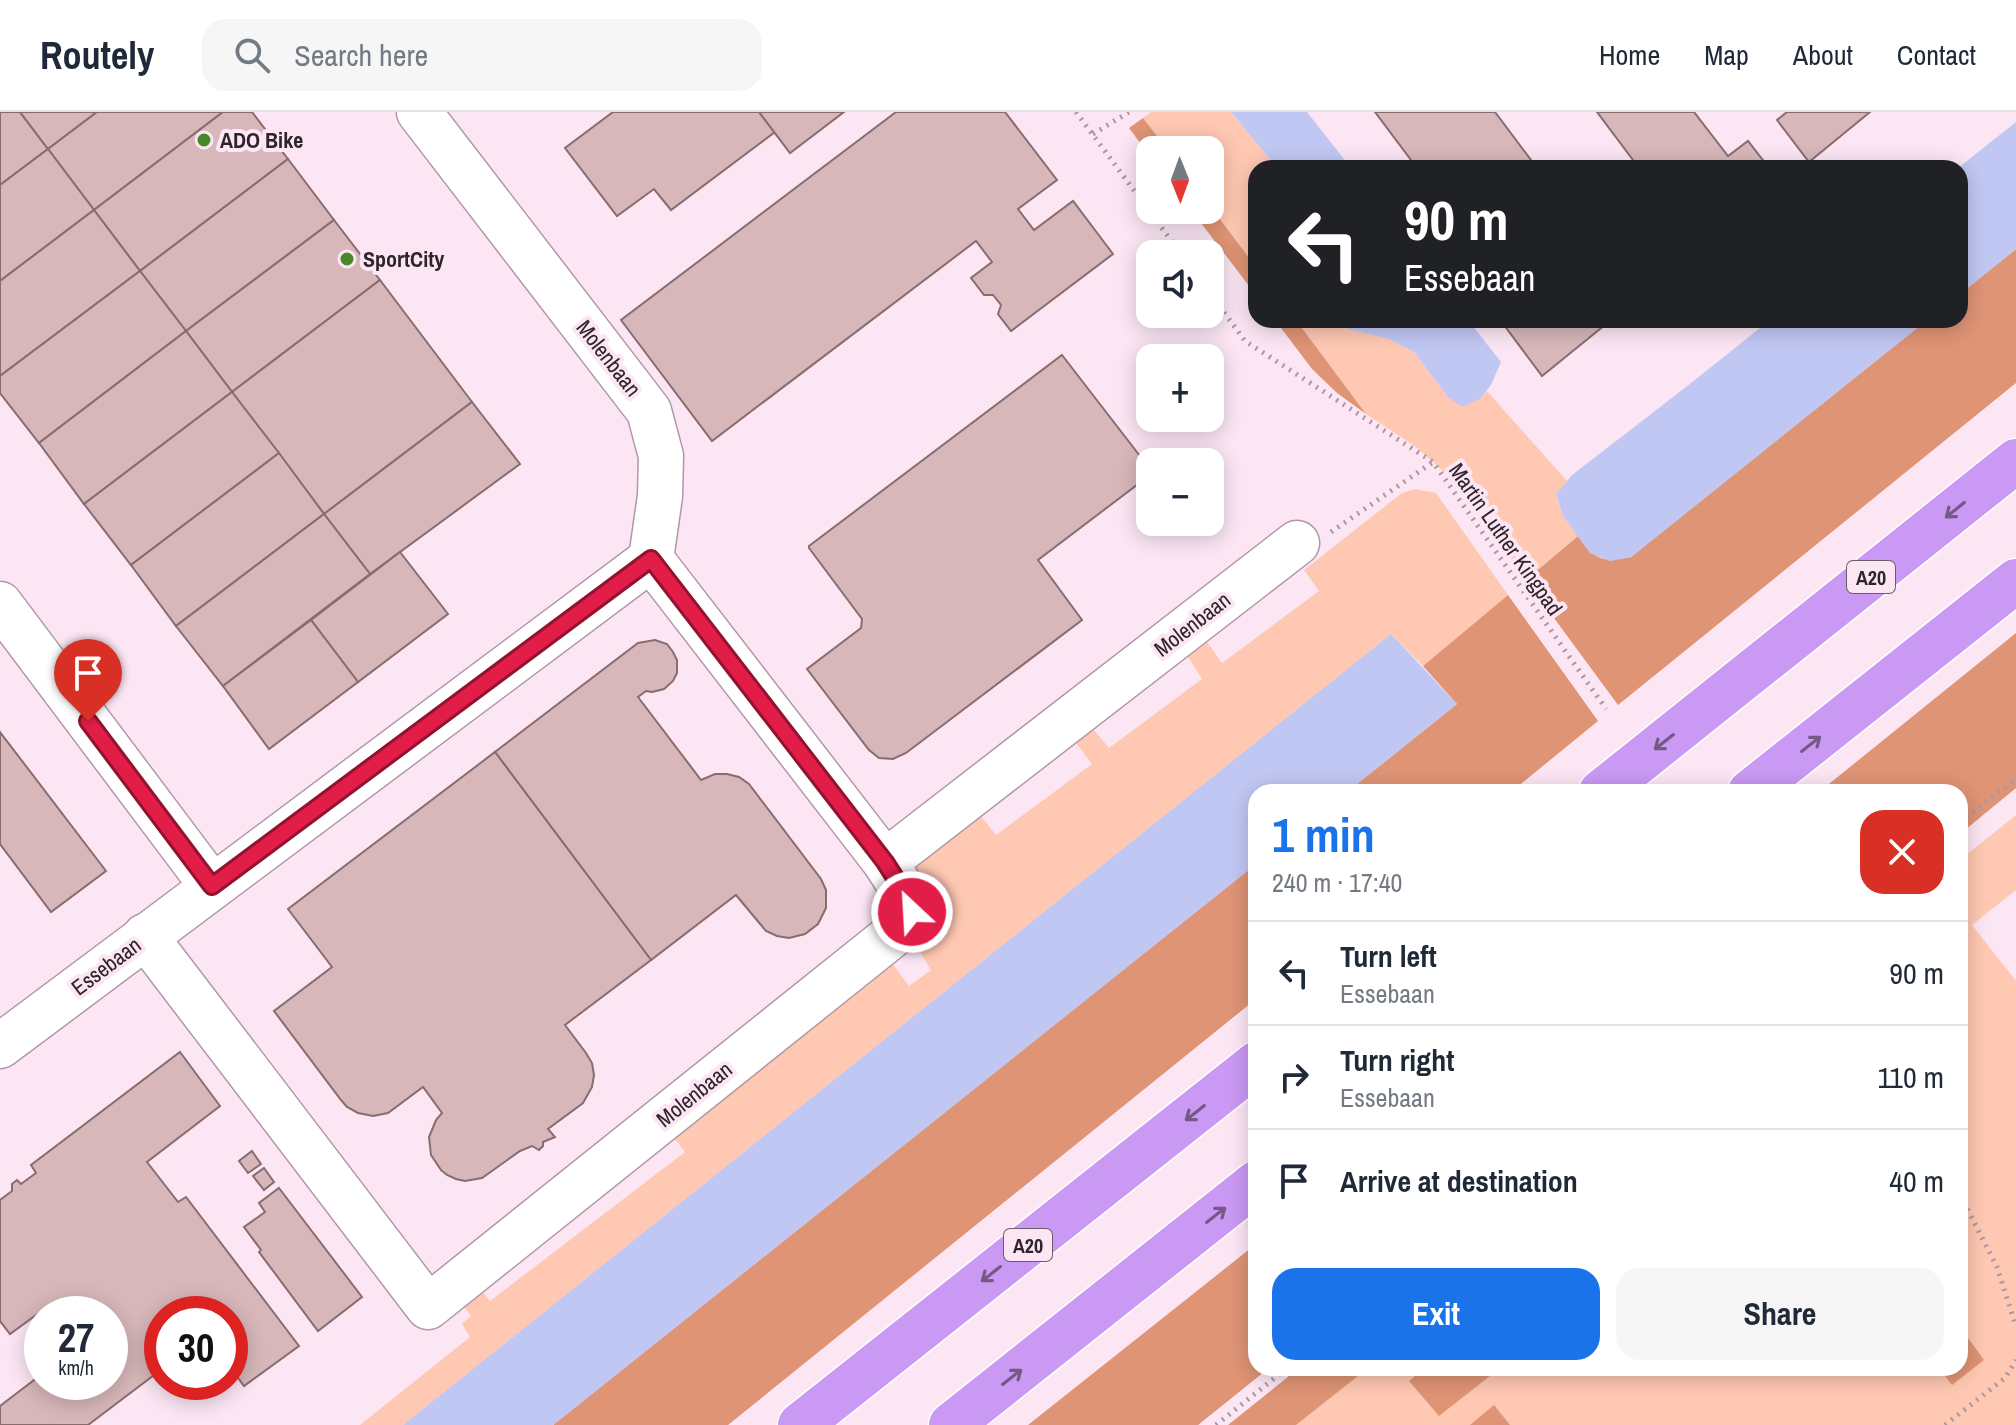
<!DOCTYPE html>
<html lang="en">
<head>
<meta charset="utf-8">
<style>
  body { margin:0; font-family:"Archivo Narrow",sans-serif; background:#f6f6f7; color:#1f2937; height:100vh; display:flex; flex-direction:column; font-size:30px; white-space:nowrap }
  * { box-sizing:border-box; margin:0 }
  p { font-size:26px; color:#747a83 }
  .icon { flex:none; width:44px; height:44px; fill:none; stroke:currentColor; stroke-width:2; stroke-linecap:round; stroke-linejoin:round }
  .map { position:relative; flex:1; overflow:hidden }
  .panel { position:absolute; left:1248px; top:672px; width:720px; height:592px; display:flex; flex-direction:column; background:#fff; border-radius:24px; box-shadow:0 4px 20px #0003 }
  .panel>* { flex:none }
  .guide { position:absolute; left:1248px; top:48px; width:720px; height:168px; border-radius:24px; box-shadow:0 4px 20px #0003; background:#202124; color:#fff; overflow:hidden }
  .needle { width:52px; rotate:179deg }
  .tools { position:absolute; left:1136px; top:24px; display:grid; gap:16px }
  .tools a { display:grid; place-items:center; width:88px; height:88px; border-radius:16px; background:#fff; box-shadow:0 4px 20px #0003; font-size:40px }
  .speed { position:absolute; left:24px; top:1184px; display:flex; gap:16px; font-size:40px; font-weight:700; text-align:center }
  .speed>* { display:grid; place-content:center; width:104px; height:104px; border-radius:50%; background:#fff; box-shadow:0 4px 20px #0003; line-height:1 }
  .speed small { font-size:20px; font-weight:400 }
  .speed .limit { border:12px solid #d22; background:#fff; color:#111 }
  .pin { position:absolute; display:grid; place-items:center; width:68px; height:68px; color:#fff; margin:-82px -34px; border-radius:50% 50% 50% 0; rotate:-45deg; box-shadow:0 0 8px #0007 }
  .pin .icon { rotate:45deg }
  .me { position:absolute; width:88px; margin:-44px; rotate:335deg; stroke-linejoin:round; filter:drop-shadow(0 0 6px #0008) }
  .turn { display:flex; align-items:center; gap:28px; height:168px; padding:0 24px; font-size:36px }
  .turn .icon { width:104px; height:104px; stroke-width:2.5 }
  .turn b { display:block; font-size:56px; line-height:68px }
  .round { display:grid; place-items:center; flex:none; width:84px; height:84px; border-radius:24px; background:#f6f6f7 }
  .headline { display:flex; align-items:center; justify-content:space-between; height:136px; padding:0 24px }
  h1 { font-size:48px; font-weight:800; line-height:60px; color:#1a73e8 }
  .button { display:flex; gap:16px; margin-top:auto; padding:16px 24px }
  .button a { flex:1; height:92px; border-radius:24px; background:#1a73e8; color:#fff; font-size:32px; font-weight:800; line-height:92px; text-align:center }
  .button a+a { background:#f6f6f7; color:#1f2937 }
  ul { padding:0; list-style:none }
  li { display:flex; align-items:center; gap:24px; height:104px; padding:0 24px; border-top:2px solid #e0e1e3 }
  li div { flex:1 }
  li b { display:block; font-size:30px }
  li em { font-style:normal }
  header { display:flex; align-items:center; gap:48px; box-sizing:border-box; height:112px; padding:0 40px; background:#fff; border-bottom:2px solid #e0e1e3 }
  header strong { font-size:38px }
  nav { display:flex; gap:44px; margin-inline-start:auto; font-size:28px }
  .search { width:560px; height:72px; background:#f6f6f7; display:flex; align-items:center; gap:20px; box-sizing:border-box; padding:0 28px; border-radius:24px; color:#747a83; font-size:30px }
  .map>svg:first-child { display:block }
</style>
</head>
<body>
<header>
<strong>Routely</strong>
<div class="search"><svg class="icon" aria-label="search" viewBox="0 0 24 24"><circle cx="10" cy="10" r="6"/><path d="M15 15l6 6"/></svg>Search here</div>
<nav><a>Home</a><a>Map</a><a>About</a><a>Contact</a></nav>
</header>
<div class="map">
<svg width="2016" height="1313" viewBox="0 0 2016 1313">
  <rect width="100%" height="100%" fill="#fce6f4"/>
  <!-- green -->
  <g fill="#ffc8b2">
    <path d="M1151,0H1231L1277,56H1256V155L1210,94V38H1168L1143,6Z"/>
    <path d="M1296,208H1340L1348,217L1389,227L1414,240L1448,285L1480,287L1487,279L1567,369L1556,383L1563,404L1578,424L1526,468L1459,373L1416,335L1366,302Z"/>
    <path d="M1415,377L1436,381L1508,483L1423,554L1391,522L403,1313H360L470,1225L462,1212L471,1204L454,1183L473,1168L490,1189L685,1040L670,1021L892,851L909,874L931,858L916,833L944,811L941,792L915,754L980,703L996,723L1092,652L1076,631L1093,617L1109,636L1202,567L1188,545L1207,530L1222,551L1319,479L1304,458L1402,381Z"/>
    <path d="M2016,703V778L1972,813L2016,869V1313H1296L1325,1289L1301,1256H1960V748Z"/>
  </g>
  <!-- forest -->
  <g fill="#df9475">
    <path d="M1143,6L1168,38H1150V44L1129,16Z"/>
    <path d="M1210,94L1256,155V183L1191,98H1210Z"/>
    <path d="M2016,137V271L1618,593L1526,468L1578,424C1596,449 1602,450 1631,445L1927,208H1960V182Z"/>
    <path d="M1275,208H1296L1366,302L1337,281L1312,257Z"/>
    <path d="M1508,483L1598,609L1511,680H1347L1457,592L1423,554Z"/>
    <path d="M2016,521V676L1960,722V680H1819Z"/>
    <path d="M1256,752V887L728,1313H553Z"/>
    <path d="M1256,1132V1256H1269L1198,1313H1028Z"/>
    <path d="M1960,1215L1984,1248L1952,1273L1939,1256H1960Z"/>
    <path d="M1299,1256H1368L1296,1313H1228Z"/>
    <path d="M1425,1256H1500L1439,1304L1409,1269Z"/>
    <path d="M1494,1293L1510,1313H1470Z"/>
  </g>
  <!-- water -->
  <g fill="#c0c7f3">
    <path d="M1231,0H1307L1351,56H1277Z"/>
    <path d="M2016,10V137L1960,182V56H1958Z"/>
    <path d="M1340,208H1468L1501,250L1491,273L1480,287L1462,295L1448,285L1414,240L1389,227L1348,217Z"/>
    <path d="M1770,208H1927L1631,445L1610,449L1590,441L1563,404L1556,382L1572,363L1686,275Z"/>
    <path d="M1391,522L1457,592L1347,680H1256V752L553,1313H403Z"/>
  </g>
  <!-- building -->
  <g fill="#d7b7ba" stroke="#896c6e" stroke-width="2">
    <path d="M0,0H20L48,37L0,73Z"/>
    <path d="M20,0H97L48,37Z"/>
    <path d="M97,0H223L94,98L48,37Z"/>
    <path d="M223,0H252L288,47L140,159L94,98Z"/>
    <path d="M613,0H759L775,20L671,98L654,77L617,104L565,36Z"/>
    <path d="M759,0H844L790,41Z"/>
    <path d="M896,0H1005L1057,68L1018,97L1034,118L1073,89L1113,142L1011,219L998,202L1001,193L993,183H984L971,166L992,150L976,129L712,329L621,208Z"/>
    <path d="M1375,0H1495L1537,56H1417Z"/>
    <path d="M1597,0H1694L1728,44L1748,29L1769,56H1639Z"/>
    <path d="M1787,0H1870L1809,50L1777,8Z"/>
    <path d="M48,37L94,98L0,169V73Z"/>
    <path d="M288,47L334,108L186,219L140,159Z"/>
    <path d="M94,98L140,159L0,264V169Z"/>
    <path d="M334,108L380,168L232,280L186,219Z"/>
    <path d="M140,159L186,219L39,331L0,281V264Z"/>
    <path d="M380,168L472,290L324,402L232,280Z"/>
    <path d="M1511,208H1611L1542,264L1504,213Z"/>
    <path d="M186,219L232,280L84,392L39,331Z"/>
    <path d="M1062,243L1150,357V363L1038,448L1082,508L906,641L893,647L879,646L869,638L807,557L861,516L862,507L809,436V434Z"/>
    <path d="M232,280L279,341L131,453L84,392Z"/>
    <path d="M472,290L520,352L370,462L324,402Z"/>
    <path d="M279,341L324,402L176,514L131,453Z"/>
    <path d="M324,402L370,462L223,574L176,514Z"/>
    <path d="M400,440L448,502L358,570L311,508Z"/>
    <path d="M311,508L358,570L269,637L223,574Z"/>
    <path d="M655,528L667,532L673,540L677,548V561L673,569L664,577L652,580L646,579L638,585L701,668L715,662H727L739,665L749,672L821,767L826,778V796L818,812L805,822L789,826L777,824L766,819L736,783L651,848L495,640L638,531Z"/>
    <path d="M0,620L106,759L51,800L0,732Z"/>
    <path d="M495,640L651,848L565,913L586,941L592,951L594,963L592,975L583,991L548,1017L555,1025L543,1030V1034L539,1038L532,1034L520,1039L482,1066L465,1069L456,1067L447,1063L441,1058L431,1043L429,1025L436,1008L442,1001L423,975L388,1001L373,1004L358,1001L347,995L341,988L274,899L332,855L288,797Z"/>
    <path d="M180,940L220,994L147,1050L178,1090L186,1085L299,1234L244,1274L230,1255V1202H162V1244L159,1246L162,1250V1257L88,1313H0V1294L42,1262V1270H110V1202H53L47,1195L10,1222L0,1209V1088L12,1079V1072L17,1068L21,1072L36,1061L31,1053Z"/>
    <path d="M252,1039L261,1052L248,1061L239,1049Z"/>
    <path d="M264,1056L274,1070L264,1078L253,1064Z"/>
    <path d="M279,1076L362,1185L318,1219L259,1140L261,1138L244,1115L265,1100L259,1091Z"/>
  </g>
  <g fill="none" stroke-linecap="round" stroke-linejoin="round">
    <!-- minor casing -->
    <g stroke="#b198a8" stroke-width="47">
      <g id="minor">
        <path d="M0,492L212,774"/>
        <path d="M885,750L1297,431"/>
        <path d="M145,824L428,1195L904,814L912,800L908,786L885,750L651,447L660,384L661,344L649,299L419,0"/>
        <path d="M0,934L651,447"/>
      </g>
    </g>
    <!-- highway casing -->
    <g stroke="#fff" stroke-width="47">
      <g id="highway">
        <path d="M1601,680L2016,349"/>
        <path d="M1750,680L2016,469"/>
        <path d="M800,1313L1256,952"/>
        <path d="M951,1313L1256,1071"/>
      </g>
    </g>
    <!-- path -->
    <g stroke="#a997a3" stroke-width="5" stroke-dasharray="2 6" stroke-linecap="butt">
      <path d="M1076,0L1181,142"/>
      <path d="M1093,22L1129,0"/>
      <path d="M1210,181L1245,229L1433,350L1606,597"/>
      <path d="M1331,420L1433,350"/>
      <path d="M1960,710L2016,667"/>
      <path d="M1960,1083L1997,1155L2016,1214"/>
      <path d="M1216,1313L1287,1256"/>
      <path d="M1945,1313L2005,1266L2016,1248"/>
    </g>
    <!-- minor -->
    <use href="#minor" stroke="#fff" stroke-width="44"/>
    <!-- highway -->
    <use href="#highway" stroke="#ca99f3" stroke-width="44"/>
  </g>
  <!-- one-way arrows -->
  <defs><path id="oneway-shaft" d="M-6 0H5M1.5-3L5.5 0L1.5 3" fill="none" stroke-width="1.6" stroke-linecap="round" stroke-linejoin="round" transform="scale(2)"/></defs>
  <g stroke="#745985">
    <use href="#oneway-shaft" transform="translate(1955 398) rotate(141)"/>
    <use href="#oneway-shaft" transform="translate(1664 630) rotate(142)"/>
    <use href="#oneway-shaft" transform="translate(1811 632) rotate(-38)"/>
    <use href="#oneway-shaft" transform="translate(1195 1001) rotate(142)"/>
    <use href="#oneway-shaft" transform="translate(1216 1103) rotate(-38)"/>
    <use href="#oneway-shaft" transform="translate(991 1162) rotate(142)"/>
    <use href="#oneway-shaft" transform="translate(1012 1265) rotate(-38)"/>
  </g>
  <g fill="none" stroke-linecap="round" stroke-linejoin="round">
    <!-- route casing -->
    <g stroke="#92132f" stroke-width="20">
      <path id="route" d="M88,609L212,774L651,447L885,750L908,786L912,800"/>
    </g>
    <!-- route -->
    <use href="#route" stroke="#e11d48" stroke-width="14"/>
  </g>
  <!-- markers -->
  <g fill="#478829" stroke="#fce6f4" stroke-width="3">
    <circle cx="204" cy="28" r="8"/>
    <circle cx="347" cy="147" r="8"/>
  </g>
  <g text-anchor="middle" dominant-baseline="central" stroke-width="8" stroke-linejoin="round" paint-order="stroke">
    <!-- shield labels -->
    <g fill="#fce6f4" stroke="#6c5e67" stroke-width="2">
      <rect x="1847" y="449" width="48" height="32" rx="6"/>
      <rect x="1004" y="1117" width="48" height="32" rx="6"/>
    </g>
    <g font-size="20" font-weight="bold" fill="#2e242b">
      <text x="1871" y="465">A20</text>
      <text x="1028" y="1133">A20</text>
    </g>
    <!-- poi labels -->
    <g font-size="22" font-weight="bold" fill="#2e242b" stroke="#fce6f4" text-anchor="start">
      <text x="220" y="28">ADO Bike</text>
      <text x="363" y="147">SportCity</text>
    </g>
    <!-- street labels -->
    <g font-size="22" fill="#2e242b" stroke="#fce6f4">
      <text transform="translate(609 246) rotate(52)">Molenbaan</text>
      <text transform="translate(1506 427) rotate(55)">Martin Luther Kingpad</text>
      <text transform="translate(1192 512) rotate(-38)">Molenbaan</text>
      <text transform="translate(106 854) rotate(-37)">Essebaan</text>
      <text transform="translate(694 982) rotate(-39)">Molenbaan</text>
    </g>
  </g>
</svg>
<div class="tools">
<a><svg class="needle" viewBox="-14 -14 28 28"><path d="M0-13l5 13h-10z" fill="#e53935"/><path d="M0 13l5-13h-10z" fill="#747a83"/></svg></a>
<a><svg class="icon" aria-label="sound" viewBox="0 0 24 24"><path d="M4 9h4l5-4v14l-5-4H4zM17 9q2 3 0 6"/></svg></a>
<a>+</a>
<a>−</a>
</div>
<div class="speed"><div>27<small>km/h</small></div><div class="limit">30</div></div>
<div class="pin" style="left:88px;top:609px;background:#d93025"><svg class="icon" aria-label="arrive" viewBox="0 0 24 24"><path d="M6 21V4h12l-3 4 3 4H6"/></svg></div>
<svg class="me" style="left:912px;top:800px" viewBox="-20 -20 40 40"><circle r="17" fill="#e11d48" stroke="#fff" stroke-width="3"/><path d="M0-11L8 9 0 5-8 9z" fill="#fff"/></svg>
<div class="guide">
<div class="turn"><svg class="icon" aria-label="left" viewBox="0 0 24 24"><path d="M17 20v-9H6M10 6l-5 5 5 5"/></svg><div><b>90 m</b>Essebaan</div></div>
</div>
<section class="panel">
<div class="headline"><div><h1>1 min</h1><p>240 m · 17:40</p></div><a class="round" style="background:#d93025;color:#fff"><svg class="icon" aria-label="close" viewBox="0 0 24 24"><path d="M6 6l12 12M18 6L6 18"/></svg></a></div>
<ul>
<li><svg class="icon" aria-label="left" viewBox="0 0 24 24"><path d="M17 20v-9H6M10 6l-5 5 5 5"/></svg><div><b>Turn left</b><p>Essebaan</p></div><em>90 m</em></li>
<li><svg class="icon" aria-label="right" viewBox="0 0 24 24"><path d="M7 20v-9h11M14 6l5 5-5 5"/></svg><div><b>Turn right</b><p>Essebaan</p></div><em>110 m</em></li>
<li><svg class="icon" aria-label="arrive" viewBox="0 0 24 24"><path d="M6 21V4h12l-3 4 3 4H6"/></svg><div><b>Arrive at destination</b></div><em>40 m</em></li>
</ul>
<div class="button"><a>Exit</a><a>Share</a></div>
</section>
</div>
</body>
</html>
